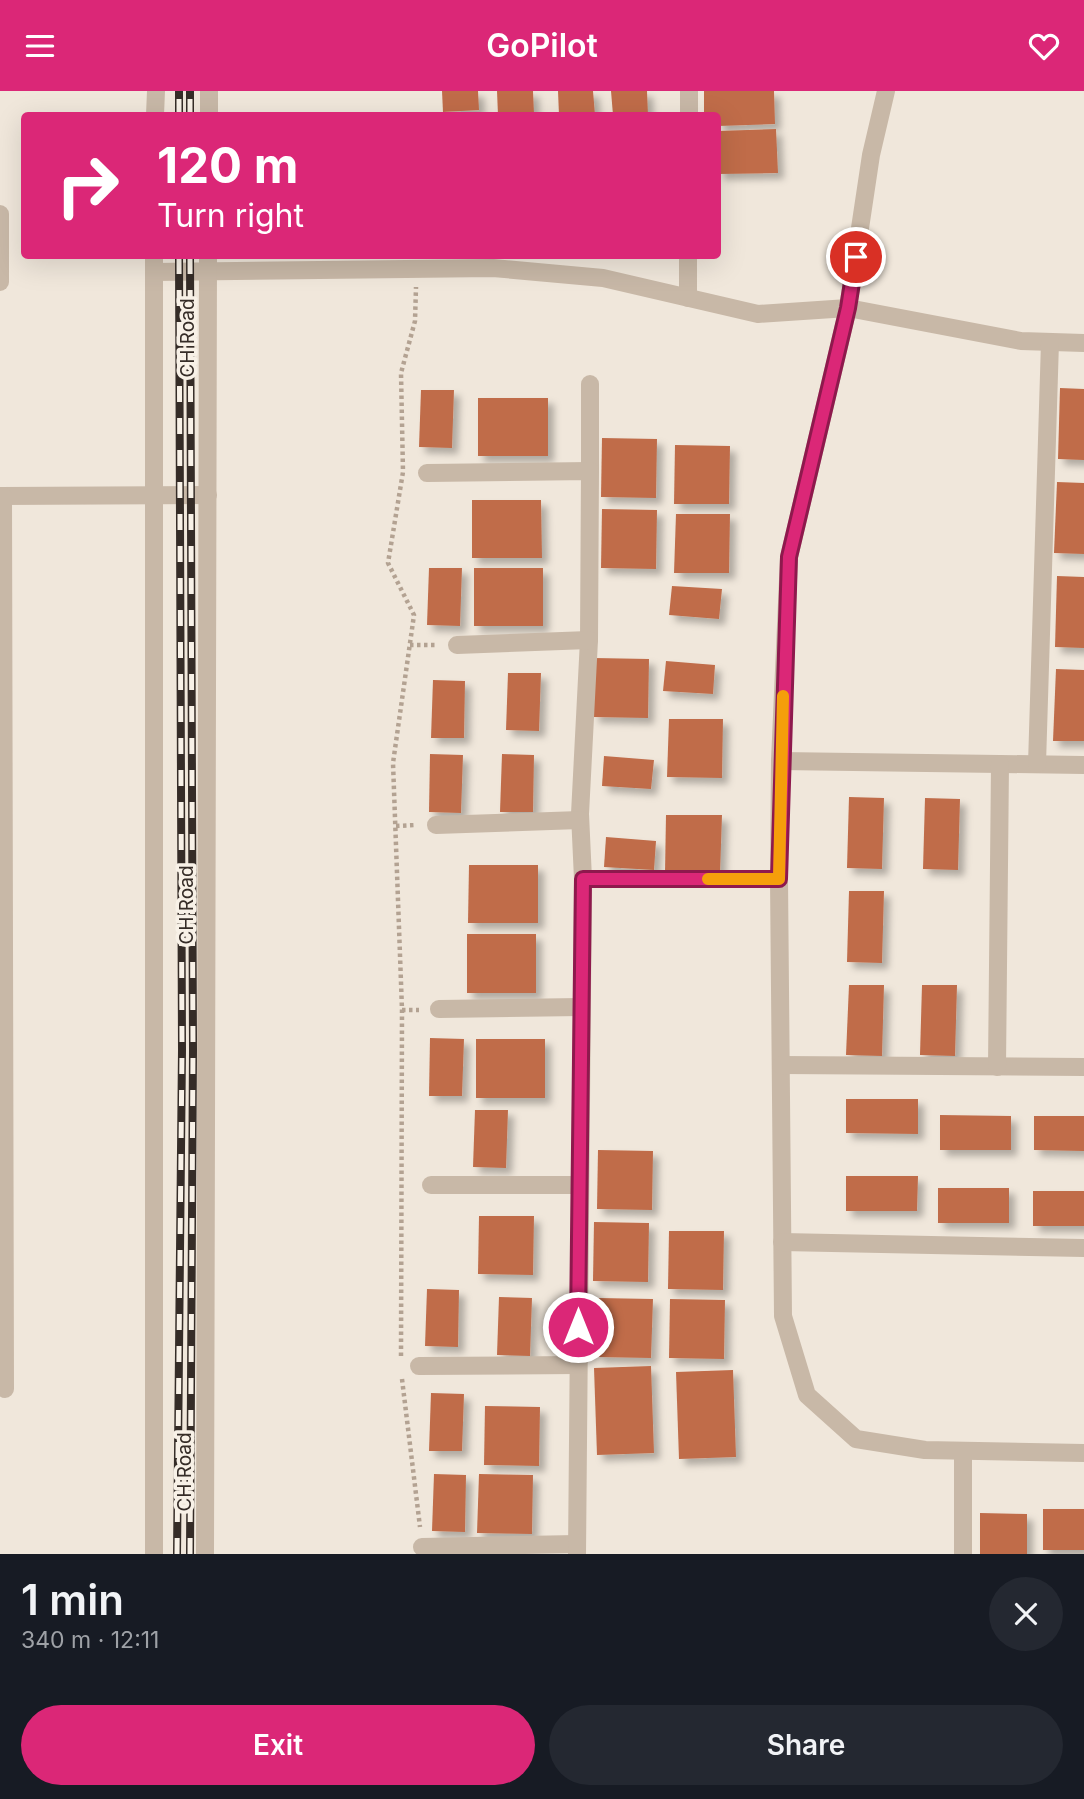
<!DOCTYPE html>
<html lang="en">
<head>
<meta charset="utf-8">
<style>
  body { margin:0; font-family:Inter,sans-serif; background:#242831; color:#f1f3f6; height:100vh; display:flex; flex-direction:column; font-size:26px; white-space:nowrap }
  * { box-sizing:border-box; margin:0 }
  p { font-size:23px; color:#9ea1a6 }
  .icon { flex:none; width:38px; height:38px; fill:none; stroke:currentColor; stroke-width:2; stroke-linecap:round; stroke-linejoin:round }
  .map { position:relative; height:1463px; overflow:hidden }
  .sheet { display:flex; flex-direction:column; background:#171b24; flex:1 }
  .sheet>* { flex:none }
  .guide { position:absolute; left:21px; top:21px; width:700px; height:147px; border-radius:7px; box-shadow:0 7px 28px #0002; background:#db2777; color:#fff; overflow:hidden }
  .pin { position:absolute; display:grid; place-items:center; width:60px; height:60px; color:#fff; margin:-30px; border:4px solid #fff; border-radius:50%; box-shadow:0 2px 7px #0007 }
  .me { position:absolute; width:77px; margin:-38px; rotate:0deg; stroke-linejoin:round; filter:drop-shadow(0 0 5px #0008) }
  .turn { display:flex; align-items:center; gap:24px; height:147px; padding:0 21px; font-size:32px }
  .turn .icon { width:91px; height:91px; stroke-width:2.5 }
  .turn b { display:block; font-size:49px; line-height:60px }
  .round { display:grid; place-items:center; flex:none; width:74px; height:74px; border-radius:37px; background:#242831 }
  .head { display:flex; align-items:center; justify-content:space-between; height:119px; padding:0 21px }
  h1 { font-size:42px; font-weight:600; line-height:52px }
  .cta { display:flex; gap:14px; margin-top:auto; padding:14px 21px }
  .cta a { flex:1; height:80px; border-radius:42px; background:#db2777; color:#fff; font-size:28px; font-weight:600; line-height:80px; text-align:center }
  .cta a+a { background:#242831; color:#f1f3f6 }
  header { display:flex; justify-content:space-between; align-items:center; height:91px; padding:0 21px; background:#db2777; color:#fff; font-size:32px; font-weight:600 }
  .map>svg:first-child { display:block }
</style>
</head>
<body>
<header><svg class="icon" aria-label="menu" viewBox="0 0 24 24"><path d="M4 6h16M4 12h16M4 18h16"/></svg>GoPilot<svg class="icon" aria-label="heart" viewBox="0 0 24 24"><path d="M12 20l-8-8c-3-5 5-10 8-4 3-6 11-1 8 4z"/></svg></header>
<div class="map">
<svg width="1084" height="1463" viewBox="0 0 1084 1463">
  <defs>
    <filter id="shadow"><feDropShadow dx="6" dy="6" stdDeviation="3.5" flood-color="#0004"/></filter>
  </defs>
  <rect width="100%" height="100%" fill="#f0e7db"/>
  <!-- building -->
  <g fill="#c06c49" filter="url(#shadow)">
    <path d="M442,0H478L479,19L443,21Z"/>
    <path d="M497,0H533L534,23L498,24Z"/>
    <path d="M558,0H593L595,24H559Z"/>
    <path d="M611,0H647L648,24H613Z"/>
    <path d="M704,0H774L775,33L718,35V24H704Z"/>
    <path d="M776,38L778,82L718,83V40Z"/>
    <path d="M1060,297L1084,298V369L1058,368Z"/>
    <path d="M421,299H454L452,357L419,356Z"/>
    <rect x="478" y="307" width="70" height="58"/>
    <path d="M602,347L657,348L656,407L601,406Z"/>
    <path d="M675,354L730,355L729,413H674Z"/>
    <path d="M1057,391L1084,392V463L1054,462Z"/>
    <path d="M472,409H541L542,467H472Z"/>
    <path d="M602,418L657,419L656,478L601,477Z"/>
    <path d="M676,423H730L729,482H674Z"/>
    <path d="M429,477H462L460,535L427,534Z"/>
    <rect x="474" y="477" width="69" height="58"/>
    <path d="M1057,485L1084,486V557L1055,556Z"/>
    <path d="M672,495L722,498L719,528L669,524Z"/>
    <path d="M594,567L649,568L648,627L593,626Z"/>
    <path d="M666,570L715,574L713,603L663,600Z"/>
    <path d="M1056,578L1084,579V650H1053Z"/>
    <path d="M508,582H541L539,640L506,639Z"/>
    <path d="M433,589L465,590L464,647H431Z"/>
    <path d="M669,628H723L722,687L667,686Z"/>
    <path d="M430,663L463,664L461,722L429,721Z"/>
    <path d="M502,663L534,664L533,721H500Z"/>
    <path d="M604,665L654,669L651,698L602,695Z"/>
    <path d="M849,706L884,707L882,778L847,777Z"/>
    <path d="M925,707L960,708L958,779L923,778Z"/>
    <path d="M666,724H722L720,783L665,782Z"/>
    <path d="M606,746L656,750L654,779L604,776Z"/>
    <path d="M469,774H538V832H468Z"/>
    <path d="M849,800H884L882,872L847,871Z"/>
    <rect x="467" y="843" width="69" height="59"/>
    <path d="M849,894H884L882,965L846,964Z"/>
    <path d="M922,894H957L955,965L920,964Z"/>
    <path d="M430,947L464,948L462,1005H429Z"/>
    <rect x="476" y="948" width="69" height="59"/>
    <path d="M846,1008H918V1043L846,1042Z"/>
    <path d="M475,1019H508L506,1077L473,1076Z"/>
    <path d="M940,1024L1011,1025V1059H940Z"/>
    <path d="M1034,1025H1084V1060L1034,1059Z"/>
    <path d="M598,1059L653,1060L652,1119L597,1118Z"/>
    <path d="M846,1085H918L917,1120H846Z"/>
    <rect x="938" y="1097" width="71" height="35"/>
    <rect x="1033" y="1100" width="51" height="35"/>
    <path d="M479,1125H534L533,1184L478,1183Z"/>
    <path d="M594,1131L649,1132L648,1191L593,1190Z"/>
    <path d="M669,1140H724L723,1199L668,1198Z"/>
    <path d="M427,1198L459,1199L458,1256L425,1255Z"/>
    <path d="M499,1206L532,1207L530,1265L497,1264Z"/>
    <path d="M598,1207L653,1208L651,1267L597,1266Z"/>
    <path d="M670,1208L725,1209L724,1268L669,1267Z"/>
    <path d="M651,1275L654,1362L597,1364L594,1277Z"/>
    <path d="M733,1279L736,1366L679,1368L676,1281Z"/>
    <path d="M431,1302L464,1303L462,1360H429Z"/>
    <path d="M485,1315L540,1316L539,1375L484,1374Z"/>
    <path d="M434,1383L466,1384L465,1441L432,1440Z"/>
    <path d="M479,1383L533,1384L532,1443L477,1442Z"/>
    <rect x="1043" y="1418" width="41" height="41"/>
    <path d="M980,1422L1027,1423V1463H980Z"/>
  </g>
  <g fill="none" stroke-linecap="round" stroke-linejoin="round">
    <!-- path -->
    <g stroke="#b3a292" stroke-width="4.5" stroke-dasharray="3.5 3.5" stroke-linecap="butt">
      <path d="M410,554H438"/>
      <path d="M396,735L416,734"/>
      <path d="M402,919H419"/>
      <path d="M401,1265L402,919L393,672L414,524L388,472L403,381L401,282L415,230L416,196"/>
      <path d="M402,1288L420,1436"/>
    </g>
    <!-- minor -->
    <g stroke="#c8b8a7" stroke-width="18">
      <path d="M886,0L871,64L848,217L789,466L780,670L779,788L783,1225L807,1304L856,1348L925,1359L1084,1362"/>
      <path d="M689,24V0"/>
      <path d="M0,123V191"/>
      <path d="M154,181L493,177L603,187L758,223L848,217L1021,250L1084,252"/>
      <path d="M688,207V164"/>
      <path d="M590,293V380"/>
      <path d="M427,382L590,380L589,549L580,723L583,788H779"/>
      <path d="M0,405L208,404"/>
      <path d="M3,405L5,1298"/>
      <path d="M457,554L589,549"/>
      <path d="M780,670L1084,674"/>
      <path d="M1037,673L1050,251"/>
      <path d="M436,734L580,729"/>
      <path d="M439,918L581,916"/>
      <path d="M781,974L1084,976"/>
      <path d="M997,976L1000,673"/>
      <path d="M431,1094H579"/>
      <path d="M782,1151L1084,1157"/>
      <path d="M419,1275L578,1274"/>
      <path d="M422,1456L577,1453"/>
      <path d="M577,1463L583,788"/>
      <path d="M963,1463V1360"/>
    </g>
    <!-- tertiary -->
    <g stroke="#c8b8a7" stroke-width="18">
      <path d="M155,24L156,0"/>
      <path d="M209,24V0"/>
      <path d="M154,1463V164"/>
      <path d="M205,1463L208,164"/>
    </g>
    <!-- rail casing -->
    <g stroke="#352c27" stroke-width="8">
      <g id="rail">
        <path d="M179,24V0"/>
        <path d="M190,24V0"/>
        <path d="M177,1463L182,959L179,164"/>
        <path d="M190,1463L193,959L190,164"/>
      </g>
    </g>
    <!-- rail -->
    <use href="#rail" stroke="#f8f1e7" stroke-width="5" stroke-dasharray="16" stroke-linecap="butt"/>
  </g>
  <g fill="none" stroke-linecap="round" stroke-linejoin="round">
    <!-- route casing -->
    <g stroke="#8e194d" stroke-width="18">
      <path id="route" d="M578,1236L583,788H779L789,466L848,217L856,166"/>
    </g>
    <!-- route -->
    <use href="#route" stroke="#db2777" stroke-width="12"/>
    <!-- slow -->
    <path stroke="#f59e0b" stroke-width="12" d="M708,788H779L783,605"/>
  </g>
  <g text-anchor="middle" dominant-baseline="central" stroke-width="7" stroke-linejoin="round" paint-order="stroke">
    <!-- street labels -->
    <g font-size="19" fill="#352c27" stroke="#f8f1e7">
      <text transform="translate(187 247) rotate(-90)">CH Road</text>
      <text transform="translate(186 814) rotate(-90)">CH Road</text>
      <text transform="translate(184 1381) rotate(-90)">CH Road</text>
    </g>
  </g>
</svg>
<div class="pin" style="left:856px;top:166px;background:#d93025"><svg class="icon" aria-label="arrive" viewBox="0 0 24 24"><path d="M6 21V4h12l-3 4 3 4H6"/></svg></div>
<svg class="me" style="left:578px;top:1236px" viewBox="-20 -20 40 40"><circle r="17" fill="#db2777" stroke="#fff" stroke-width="3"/><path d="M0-11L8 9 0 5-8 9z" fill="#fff"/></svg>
<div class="guide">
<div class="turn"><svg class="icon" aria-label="right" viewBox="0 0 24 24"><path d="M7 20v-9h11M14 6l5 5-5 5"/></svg><div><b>120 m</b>Turn right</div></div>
</div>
</div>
<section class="sheet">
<div class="head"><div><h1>1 min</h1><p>340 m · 12:11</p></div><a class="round"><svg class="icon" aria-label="close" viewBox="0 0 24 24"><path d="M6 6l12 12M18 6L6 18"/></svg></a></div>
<div class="cta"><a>Exit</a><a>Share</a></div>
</section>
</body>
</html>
